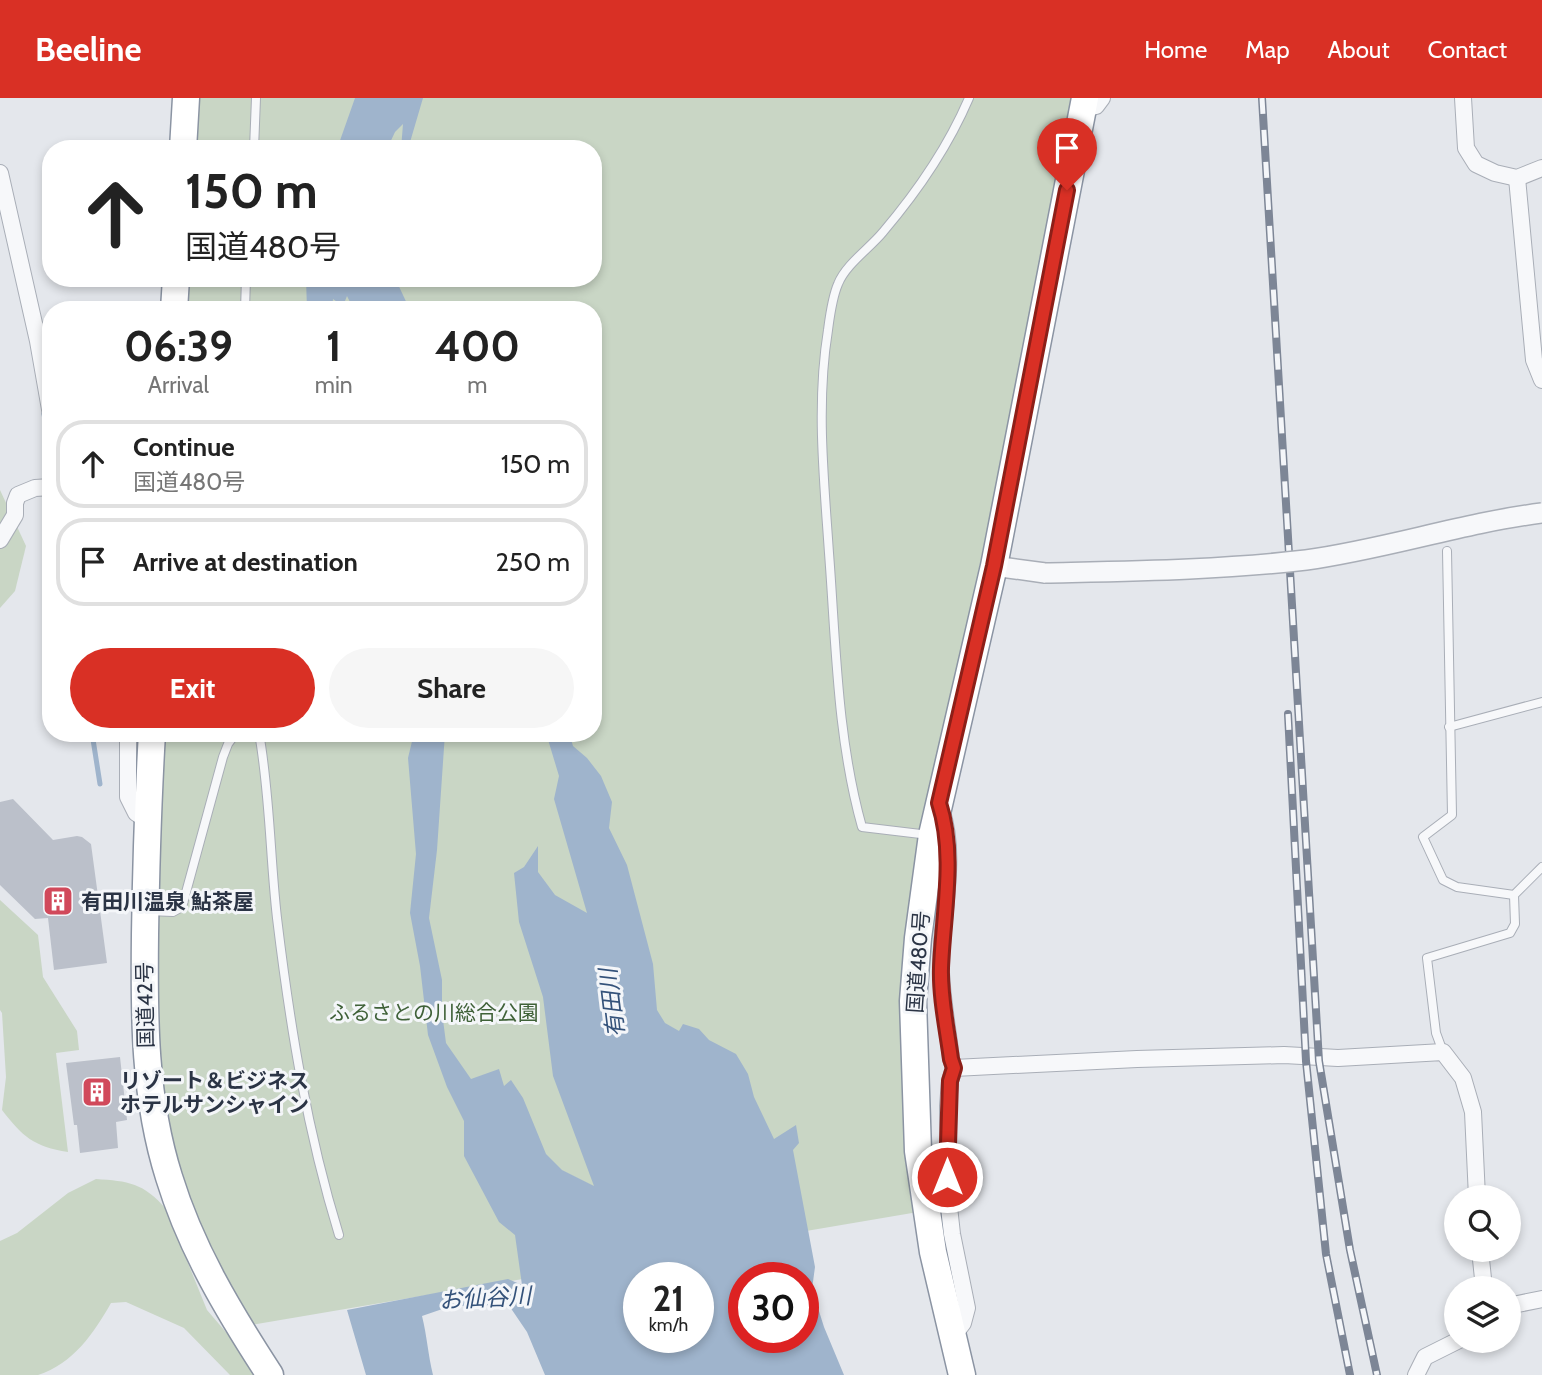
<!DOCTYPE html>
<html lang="en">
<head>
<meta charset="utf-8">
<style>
  body { margin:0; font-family:Cabin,"Noto Sans JP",sans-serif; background:#f6f6f6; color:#222; height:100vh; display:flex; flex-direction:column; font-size:26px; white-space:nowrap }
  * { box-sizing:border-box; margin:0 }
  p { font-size:23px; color:#767676 }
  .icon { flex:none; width:38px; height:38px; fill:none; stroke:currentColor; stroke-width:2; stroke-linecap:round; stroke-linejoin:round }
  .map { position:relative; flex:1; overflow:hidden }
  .details { position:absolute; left:42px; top:203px; width:560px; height:441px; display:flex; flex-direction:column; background:#fff; border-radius:28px; box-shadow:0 4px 10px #0003 }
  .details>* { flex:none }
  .banner { position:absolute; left:42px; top:42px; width:560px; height:147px; border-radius:28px; box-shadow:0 4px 10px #0003; background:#fff; color:#222; overflow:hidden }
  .controls { position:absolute; left:1444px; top:1087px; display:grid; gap:14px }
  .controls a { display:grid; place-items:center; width:77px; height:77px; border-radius:50%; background:#fff; box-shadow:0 4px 10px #0003; font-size:35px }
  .speed { position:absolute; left:623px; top:1164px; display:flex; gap:14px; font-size:35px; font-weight:700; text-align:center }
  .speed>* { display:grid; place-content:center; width:91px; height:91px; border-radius:50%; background:#fff; box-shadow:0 4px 10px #0003; line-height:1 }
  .speed small { font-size:18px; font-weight:400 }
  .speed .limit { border:10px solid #d22; background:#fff; color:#111 }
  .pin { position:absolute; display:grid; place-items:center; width:60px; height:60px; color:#fff; margin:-72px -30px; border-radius:50% 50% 50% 0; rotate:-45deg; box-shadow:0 0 7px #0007 }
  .pin .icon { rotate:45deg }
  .me { position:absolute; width:77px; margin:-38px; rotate:0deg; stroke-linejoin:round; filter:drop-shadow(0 0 5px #0008) }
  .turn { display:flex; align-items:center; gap:24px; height:147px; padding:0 28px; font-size:32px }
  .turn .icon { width:91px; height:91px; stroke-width:2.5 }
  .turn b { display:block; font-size:49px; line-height:60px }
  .eta { display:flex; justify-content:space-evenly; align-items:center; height:119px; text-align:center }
  .eta b { font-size:42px; font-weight:700; line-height:49px }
  .primary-button { display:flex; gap:14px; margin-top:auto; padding:14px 28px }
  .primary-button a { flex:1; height:80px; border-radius:42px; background:#d93025; color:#fff; font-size:28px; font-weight:700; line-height:80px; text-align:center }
  .primary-button a+a { background:#f6f6f6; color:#222 }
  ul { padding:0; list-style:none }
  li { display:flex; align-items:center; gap:21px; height:88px; margin:0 14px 10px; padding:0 14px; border:4px solid #e0e0e0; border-radius:28px }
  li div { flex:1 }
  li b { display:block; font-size:26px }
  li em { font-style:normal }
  header { display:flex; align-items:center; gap:42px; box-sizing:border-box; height:98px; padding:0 35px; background:#d93025; color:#fff }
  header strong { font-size:33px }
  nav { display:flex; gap:38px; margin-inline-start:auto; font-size:24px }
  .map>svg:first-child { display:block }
</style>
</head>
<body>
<header>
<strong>Beeline</strong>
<nav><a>Home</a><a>Map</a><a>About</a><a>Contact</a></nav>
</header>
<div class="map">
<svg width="1542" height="1277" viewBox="0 0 1542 1277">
  <rect width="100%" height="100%" fill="#e4e7ec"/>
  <!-- green -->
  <g fill="#c9d6c5">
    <path d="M195,0H1076L928,717L918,1114L251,1227L197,1121L174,1059L162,1000L155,922L163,635H593V212H183L185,180H593V51H192Z"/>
    <path d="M0,392L26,448L15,493L0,510Z"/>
    <path d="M0,802L38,837L43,879L77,933L79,952L56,955L68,1054C34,1049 22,1038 2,1012L6,979L2,915L0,912Z"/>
    <path d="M96,1081C128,1083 144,1085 166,1111L207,1212L254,1267L258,1277H230L184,1230L126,1204L111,1205C94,1235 73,1266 38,1277C27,1277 12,1277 0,1277V1143L17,1135L68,1095Z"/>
  </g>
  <!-- water -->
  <g fill="#9fb4cc" fill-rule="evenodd">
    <path d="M355,0H423L408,51H401L403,26L395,34L387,51H337Z"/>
    <path d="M306,180H395L410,212H354L347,198L343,208L333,201L332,212H307Z"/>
    <path d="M414,635H445L437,752L429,820L442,882V914L446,945L471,981L499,971L504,988L511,982L523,1000L546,1056L562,1072L594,1088L553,978L543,899L519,824L514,775L524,769L538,748V774L555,797L587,815L554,701L559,678L546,635H569L573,648L587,660L601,678L612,704L609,730L627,767L653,866L657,912L665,925L679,933L683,926L699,931L709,942L736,956L748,976L754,999L774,1041L796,1027L799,1045L793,1052L815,1169L812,1191L824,1229L844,1277H545L527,1234L510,1209L494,1205L480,1210L454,1207L422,1218C427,1238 428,1257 433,1277H366L347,1212L508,1181L522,1187L515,1137L499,1124L464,1058V1023L447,989L428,937L420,868L410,815L416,756L408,660ZM639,1180H698V1239H639ZM744,1180H803V1239H744Z"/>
  </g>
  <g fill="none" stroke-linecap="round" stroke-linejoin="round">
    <!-- stream -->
    <g stroke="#9fb4cc" stroke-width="5">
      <path d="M44,316L51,355"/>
      <path d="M92,635L100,686"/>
    </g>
  </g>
  <!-- building -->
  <g fill="#bbc0ca">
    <path d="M13,701L53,742L77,738L82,739L91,746L107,865L54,872L48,820L35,821L0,787V704Z"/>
    <path d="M120,959L127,1022L116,1024L118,1050L80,1055L77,1027H74L66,965Z"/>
  </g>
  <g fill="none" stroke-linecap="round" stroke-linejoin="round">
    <!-- service casing -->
    <g stroke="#a9aeb7" stroke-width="10">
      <g id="service">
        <path d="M254,51L256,0"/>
        <path d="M245,212L246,180"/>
        <path d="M1447,453L1452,717L1423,739L1443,782L1457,789L1514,797"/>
        <path d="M1449,629L1542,604"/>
        <path d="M259,635C270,696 270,759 277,820C290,928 307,1033 339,1137"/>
        <path d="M929,737L862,729C837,640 836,546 829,455C824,381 816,306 828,232C830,217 832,200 838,186C846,166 870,150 883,134C917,94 948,49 969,0"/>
        <path d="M148,813L173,814L182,809L223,659L228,646L236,635"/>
        <path d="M1443,954L1436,935L1427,860L1510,835L1515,826L1514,797L1542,769"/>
      </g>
    </g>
    <!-- minor casing -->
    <g stroke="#a9aeb7" stroke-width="18">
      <g id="minor">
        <path d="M1463,0L1466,50L1476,66L1495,75L1517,80L1542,70"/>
        <path d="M1083,11L1096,8L1102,0"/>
        <path d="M0,75L38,243L51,317"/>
        <path d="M1517,80L1534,262L1542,282"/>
        <path d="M0,442L15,417V405L18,397L35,390L51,389"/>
        <path d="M128,635V699L136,715L147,722"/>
        <path d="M941,711C958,760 940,821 941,874C942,902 948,932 951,961L954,970L1137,961L1284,957L1338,960L1443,954L1463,980L1473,1014L1477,1099"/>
        <path d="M1480,1152L1484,1190"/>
        <path d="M1508,1208L1542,1201"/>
        <path d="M953,1238L963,1225L967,1210L952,1136L948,1100V1008L950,983L954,970"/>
        <path d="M1416,1277L1425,1259L1459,1242"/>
      </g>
    </g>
    <!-- tertiary casing -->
    <g stroke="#a9aeb7" stroke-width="22">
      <path id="tertiary" d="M994,468L1045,475"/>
    </g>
    <!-- trunk casing -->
    <g stroke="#8b94a3" stroke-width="29">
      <g id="trunk">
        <path d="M183,51L186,0"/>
        <path d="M174,212L176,180"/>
        <path d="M152,635C148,703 146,770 145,837C144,919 144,1000 169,1079C191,1151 229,1214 270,1277"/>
        <path d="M962,1277L933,1154L918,1053L913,903L918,840L932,737L994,468L1085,0"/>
      </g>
    </g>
    <!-- service -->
    <use href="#service" stroke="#f7f8fa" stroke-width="8"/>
    <!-- minor -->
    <use href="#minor" stroke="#f7f8fa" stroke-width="16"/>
    <!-- tertiary -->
    <use href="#tertiary" stroke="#f7f8fa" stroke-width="19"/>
    <!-- trunk -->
    <use href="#trunk" stroke="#fff" stroke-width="26"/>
    <!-- rail casing -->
    <g stroke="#7d8696" stroke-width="8">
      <g id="rail">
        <path d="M1262,0L1319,963L1350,1152L1377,1277"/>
        <path d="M1288,616L1306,963L1326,1156L1350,1277"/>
      </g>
    </g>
    <!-- rail -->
    <use href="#rail" stroke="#f4f6f9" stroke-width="5" stroke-dasharray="16" stroke-linecap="butt"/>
    <!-- tertiary-bridge casing -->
    <g stroke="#a9aeb7" stroke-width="22" stroke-linecap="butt">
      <path id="tertiary-bridge" d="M1045,475C1132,473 1220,472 1306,462C1386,451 1462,425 1542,415"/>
    </g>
    <!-- tertiary-bridge -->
    <use href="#tertiary-bridge" stroke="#f7f8fa" stroke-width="19"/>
  </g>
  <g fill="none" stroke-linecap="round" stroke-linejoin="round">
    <!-- route casing -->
    <g stroke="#8d1f18" stroke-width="18">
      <path id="route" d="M947,1079L950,983L954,970L951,961C947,931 940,899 941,870C943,816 956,757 939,705L994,468L1067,92"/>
    </g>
    <!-- route -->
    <use href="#route" stroke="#d93025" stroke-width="12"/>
  </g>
  <!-- icons -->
  <defs>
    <g id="building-square" transform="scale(1.575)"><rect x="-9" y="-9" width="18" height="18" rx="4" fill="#d1495b" stroke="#f4f6f9"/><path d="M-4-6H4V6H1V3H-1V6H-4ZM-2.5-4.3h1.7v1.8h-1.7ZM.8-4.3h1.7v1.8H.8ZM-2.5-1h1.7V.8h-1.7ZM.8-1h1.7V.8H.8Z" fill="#fff"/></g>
  </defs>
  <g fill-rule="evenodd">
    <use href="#building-square" x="58" y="803"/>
    <use href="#building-square" x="97" y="994"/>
  </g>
  <g text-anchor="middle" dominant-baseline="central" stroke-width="6" stroke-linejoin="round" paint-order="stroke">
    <!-- poi labels -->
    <g font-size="21" font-weight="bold" fill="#2b3445" stroke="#f4f6f9" text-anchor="start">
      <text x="81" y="803">有田川温泉 鮎茶屋</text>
      <text x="120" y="982">リゾート＆ビジネス<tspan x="120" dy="24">ホテルサンシャイン</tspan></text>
    </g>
    <!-- street labels -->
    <g font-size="21" fill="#2b3445" stroke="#f4f6f9">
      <text transform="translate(918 864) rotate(-86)">国道480号</text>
      <text transform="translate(145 907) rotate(-91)">国道42号</text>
    </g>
    <!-- park labels -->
    <g font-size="21" fill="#3f6138" stroke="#f4f6f9">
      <text x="434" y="914">ふるさとの川総合公園</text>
    </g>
    <!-- water labels -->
    <g font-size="23" font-style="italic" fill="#34527a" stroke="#f4f6f9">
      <text transform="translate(612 905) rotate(-97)">有田川</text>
      <text transform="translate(485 1200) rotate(-3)">お仙谷川</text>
    </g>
  </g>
</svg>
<div class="controls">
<a><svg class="icon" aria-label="search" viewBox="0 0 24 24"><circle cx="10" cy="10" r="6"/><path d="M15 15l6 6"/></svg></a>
<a><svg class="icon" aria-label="layers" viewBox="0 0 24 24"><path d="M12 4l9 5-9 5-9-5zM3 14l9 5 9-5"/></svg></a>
</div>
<div class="speed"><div>21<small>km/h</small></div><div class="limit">30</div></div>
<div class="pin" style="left:1067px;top:92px;background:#d93025"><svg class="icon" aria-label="arrive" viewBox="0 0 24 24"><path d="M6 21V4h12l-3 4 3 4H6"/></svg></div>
<svg class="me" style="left:947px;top:1079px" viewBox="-20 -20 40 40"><circle r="17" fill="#d93025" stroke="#fff" stroke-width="3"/><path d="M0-11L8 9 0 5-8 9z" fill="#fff"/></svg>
<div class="banner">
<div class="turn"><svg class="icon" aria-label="ahead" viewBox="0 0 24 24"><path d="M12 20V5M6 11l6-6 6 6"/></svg><div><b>150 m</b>国道480号</div></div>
</div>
<section class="details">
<div class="eta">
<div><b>06:39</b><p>Arrival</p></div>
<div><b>1</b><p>min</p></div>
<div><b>400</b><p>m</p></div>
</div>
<ul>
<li><svg class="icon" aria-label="ahead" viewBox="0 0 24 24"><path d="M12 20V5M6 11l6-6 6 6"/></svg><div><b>Continue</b><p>国道480号</p></div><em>150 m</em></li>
<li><svg class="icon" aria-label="arrive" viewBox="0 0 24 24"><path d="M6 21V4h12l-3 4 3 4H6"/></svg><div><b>Arrive at destination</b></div><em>250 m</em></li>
</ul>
<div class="primary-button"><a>Exit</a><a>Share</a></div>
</section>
</div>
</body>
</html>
